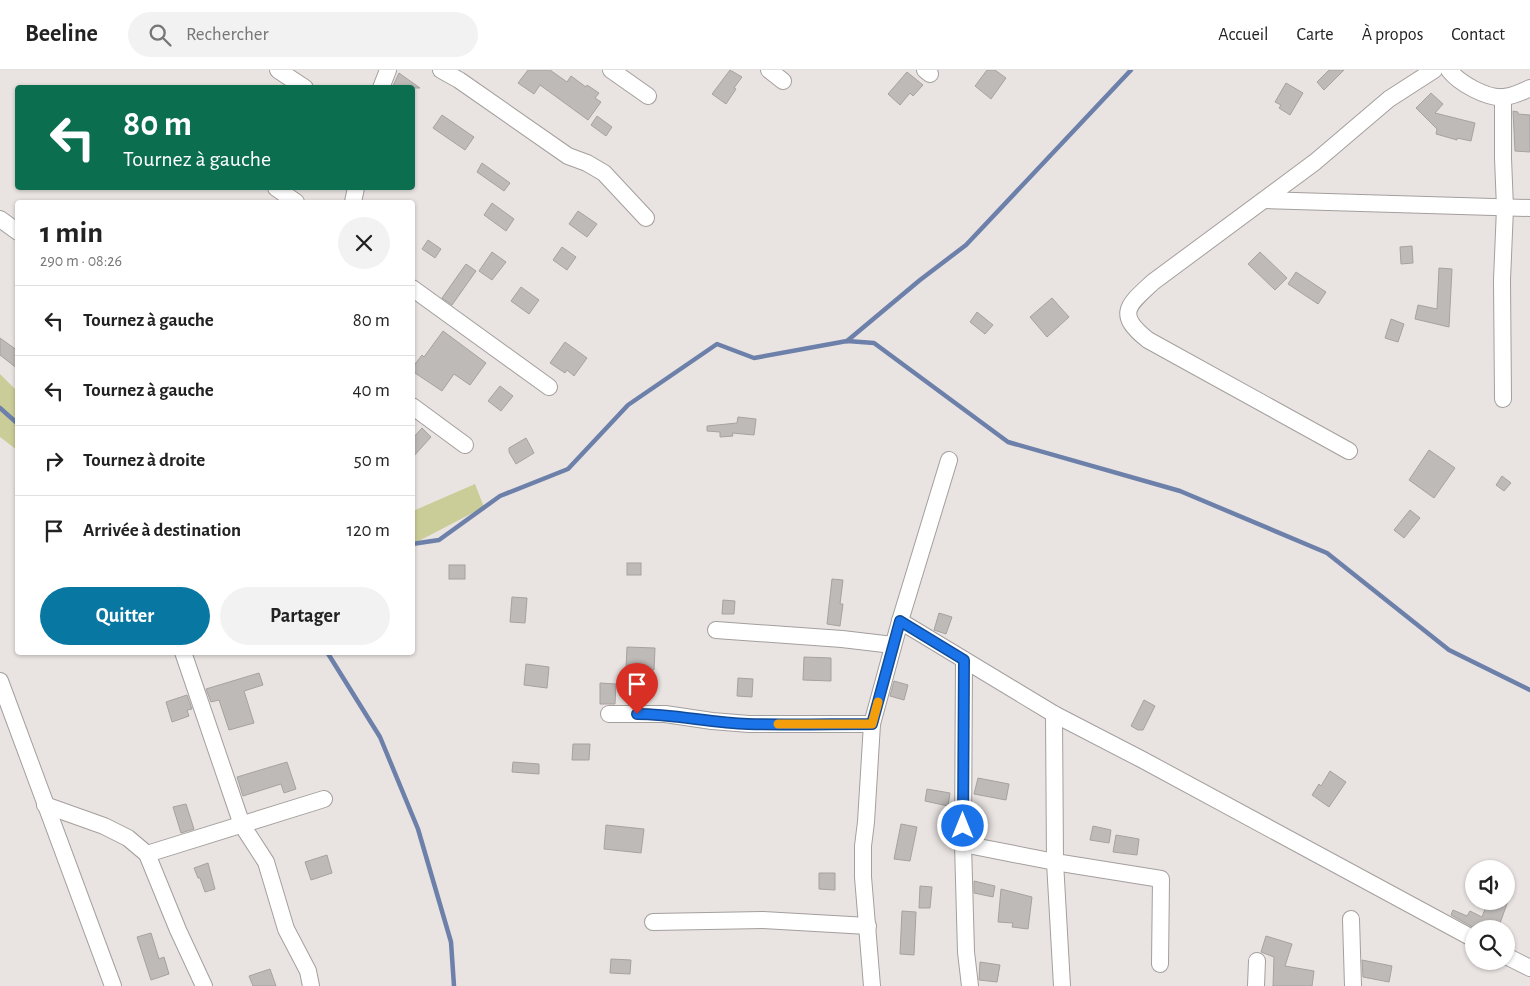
<!DOCTYPE html>
<html lang="fr">
<head>
<meta charset="utf-8">
<style>
  body { margin:0; font-family:"Alegreya Sans",sans-serif; background:#f2f2f2; color:#222; height:100vh; display:flex; flex-direction:column; font-size:19px; white-space:nowrap }
  * { box-sizing:border-box; margin:0 }
  p { font-size:16px; color:#767676 }
  .icon { flex:none; width:28px; height:28px; fill:none; stroke:currentColor; stroke-width:2; stroke-linecap:round; stroke-linejoin:round }
  .map { position:relative; flex:1; overflow:hidden }
  .sheet { position:absolute; left:15px; top:130px; width:400px; height:455px; display:flex; flex-direction:column; background:#fff; border-radius:5px; box-shadow:0 1px 4px #0004 }
  .sheet>* { flex:none }
  .top-card { position:absolute; left:15px; top:15px; width:400px; height:105px; border-radius:5px; box-shadow:0 1px 4px #0004; background:#0b6e4f; color:#fff; overflow:hidden }
  .tools { position:absolute; left:1465px; top:790px; display:grid; gap:10px }
  .tools a { display:grid; place-items:center; width:50px; height:50px; border-radius:50%; background:#fff; box-shadow:0 1px 4px #0004; font-size:25px }
  .pin { position:absolute; display:grid; place-items:center; width:42px; height:42px; color:#fff; margin:-51px -21px; border-radius:50% 50% 50% 0; rotate:-45deg; box-shadow:0 0 5px #0007 }
  .pin .icon { rotate:45deg }
  .me { position:absolute; width:55px; margin:-28px; rotate:0deg; stroke-linejoin:round; filter:drop-shadow(0 0 4px #0008) }
  .turn { display:flex; align-items:center; gap:18px; height:105px; padding:0 25px; font-size:22px }
  .turn .icon { width:65px; height:65px; stroke-width:2.5 }
  .turn b { display:block; font-size:35px; line-height:42px }
  .round { display:grid; place-items:center; flex:none; width:52px; height:52px; border-radius:26px; background:#f2f2f2 }
  .overview { display:flex; align-items:center; justify-content:space-between; height:85px; padding:0 25px }
  h1 { font-size:30px; font-weight:700; line-height:38px }
  .button { display:flex; gap:10px; margin-top:auto; padding:10px 25px }
  .button a { flex:1; height:58px; border-radius:30px; background:#0877a2; color:#fff; font-size:20px; font-weight:700; line-height:58px; text-align:center }
  .button a+a { background:#f2f2f2; color:#222 }
  ul { padding:0; list-style:none }
  li { display:flex; align-items:center; gap:15px; height:70px; padding:0 25px; border-top:1px solid #e0e0e0 }
  li div { flex:1 }
  li b { display:block; font-size:19px }
  li em { font-style:normal }
  header { display:flex; align-items:center; gap:30px; box-sizing:border-box; height:70px; padding:0 25px; background:#fff; border-bottom:1px solid #e0e0e0 }
  header strong { font-size:24px }
  nav { display:flex; gap:28px; margin-inline-start:auto; font-size:18px }
  .search { width:350px; height:45px; background:#f2f2f2; display:flex; align-items:center; gap:12px; box-sizing:border-box; padding:0 18px; border-radius:28px; color:#767676; font-size:19px }
  .map>svg:first-child { display:block }
</style>
</head>
<body>
<header>
<strong>Beeline</strong>
<div class="search"><svg class="icon" aria-label="search" viewBox="0 0 24 24"><circle cx="10" cy="10" r="6"/><path d="M15 15l6 6"/></svg>Rechercher</div>
<nav><a>Accueil</a><a>Carte</a><a>À propos</a><a>Contact</a></nav>
</header>
<div class="map">
<svg width="1530" height="916" viewBox="0 0 1530 916">
  <rect width="100%" height="100%" fill="#e9e4e2"/>
  <!-- green -->
  <g fill="#cbcd98">
    <path d="M0,304L17,321V380L0,367Z"/>
    <path d="M475,414L484,437L413,474V441Z"/>
  </g>
  <g fill="none" stroke-linecap="round" stroke-linejoin="round">
    <!-- stream -->
    <g stroke="#6c80aa" stroke-width="4.5">
      <path d="M847,271L920,210L966,175L1131,0"/>
      <path d="M0,338L18,354"/>
      <path d="M412,474L439,470L500,426L568,399L628,335L717,274L754,288L847,271L874,273L1008,372L1180,421L1327,483L1449,580L1530,620"/>
      <path d="M327,582L380,667L418,759L451,872L454,916"/>
    </g>
  </g>
  <!-- building -->
  <g fill="#bebab7" stroke="#a6a29f">
    <path d="M528,0H550L567,12L571,6L586,17L587,15L599,23L595,28L601,32L588,50L540,15L534,24L518,13Z"/>
    <path d="M730,0L742,7L734,18L736,19L726,34L712,24Z"/>
    <path d="M987,0H995L1006,8L991,29L975,16Z"/>
    <path d="M1329,0H1344L1324,20L1317,12Z"/>
    <path d="M907,2L923,15L913,26L910,23L900,35L888,24Z"/>
    <path d="M399,3L420,18H392Z"/>
    <path d="M1286,13L1303,23L1290,45L1279,38L1281,35L1275,32Z"/>
    <path d="M1431,23L1443,34L1435,43L1475,53L1471,71L1457,68V70L1436,64L1437,59L1416,38Z"/>
    <path d="M1513,41L1518,42V44L1530,45V82L1515,81Z"/>
    <path d="M442,45L474,67L465,80L433,58Z"/>
    <path d="M597,46L612,57L606,66L591,55Z"/>
    <path d="M482,93L510,113L504,121L477,102Z"/>
    <path d="M492,133L514,149L506,161L484,145Z"/>
    <path d="M578,141L597,154L587,167L569,154Z"/>
    <path d="M428,170L441,179L435,188L422,179Z"/>
    <path d="M1412,176L1413,193L1401,194L1400,177Z"/>
    <path d="M562,177L576,187L567,200L553,190Z"/>
    <path d="M492,182L506,192L492,210L479,201Z"/>
    <path d="M1260,182L1287,208L1275,220L1248,194Z"/>
    <path d="M466,194L476,201L452,235L442,228Z"/>
    <path d="M1439,198L1452,199L1449,257L1415,249L1418,235L1437,239Z"/>
    <path d="M1296,202L1326,222L1318,234L1288,214Z"/>
    <path d="M521,217L539,230L529,244L511,231Z"/>
    <path d="M1052,228L1069,247L1047,267L1030,247Z"/>
    <path d="M977,242L993,255L985,264L970,252Z"/>
    <path d="M1391,249L1404,254L1398,272L1385,268Z"/>
    <path d="M443,261L486,293L470,315L454,304L442,321L412,301V298L422,285L424,287Z"/>
    <path d="M0,268L18,281V299L0,285Z"/>
    <path d="M565,272L587,288L574,306L567,300L565,303L550,293Z"/>
    <path d="M500,316L513,326L501,341L488,331Z"/>
    <path d="M738,347L756,349L754,365L732,363L733,366L720,367V362L707,361V356L737,353Z"/>
    <path d="M422,358L431,367L412,388V369Z"/>
    <path d="M526,368L534,383L516,394L509,382V378Z"/>
    <path d="M1429,380L1455,398L1434,428L1409,410Z"/>
    <path d="M1502,406L1511,413L1504,421L1496,415Z"/>
    <path d="M1410,440L1420,448L1404,468L1394,460Z"/>
    <rect x="627" y="493" width="14" height="12"/>
    <rect x="449" y="495" width="16" height="14"/>
    <path d="M832,509L843,510L840,534H843L840,556L827,554Z"/>
    <path d="M512,527L527,528L525,553L510,552Z"/>
    <path d="M723,530L735,531L734,544H722Z"/>
    <path d="M939,543L952,547L946,564L934,560Z"/>
    <path d="M627,577L655,578L654,600L626,599Z"/>
    <path d="M804,587L831,588V611L803,610Z"/>
    <path d="M526,594L549,597L547,618L524,615Z"/>
    <path d="M259,603L263,615L244,621L254,653L229,660L219,630L211,632L206,619Z"/>
    <path d="M738,608L753,609L752,627L737,626Z"/>
    <path d="M894,611L908,615L904,630L890,626Z"/>
    <path d="M600,613L616,614L615,634H600Z"/>
    <path d="M187,625L192,639L187,640L189,646L172,652L166,632Z"/>
    <path d="M1144,630L1155,636L1143,660H1138L1131,656Z"/>
    <path d="M573,674H590L589,690H572Z"/>
    <path d="M287,692L296,719L284,723L281,714L243,726L237,707Z"/>
    <path d="M513,692L539,694V704L512,702Z"/>
    <path d="M1330,701L1346,712L1329,737L1312,725L1319,714L1321,716Z"/>
    <path d="M978,708L1009,714L1006,730L974,724Z"/>
    <path d="M927,719L950,723L948,736L925,731Z"/>
    <path d="M186,734L194,759L181,763L173,737Z"/>
    <path d="M901,754L917,757L910,791L894,789Z"/>
    <path d="M606,755L644,759L641,783L604,779Z"/>
    <path d="M1093,756L1111,760L1109,773L1090,770Z"/>
    <path d="M1116,765L1139,769L1137,785L1113,782Z"/>
    <path d="M327,785L332,803L311,810L305,792Z"/>
    <path d="M208,793L215,819L205,822L200,808H198L194,798Z"/>
    <path d="M819,803H835V820L819,819Z"/>
    <path d="M974,811L995,816L993,827L974,823Z"/>
    <path d="M920,816L932,817L930,838H919Z"/>
    <path d="M1001,819L1032,827L1028,859L1012,857L1013,853L998,852Z"/>
    <path d="M1488,831H1508L1499,856L1504,859H1476L1451,845L1453,840L1467,846L1470,841L1482,847Z"/>
    <path d="M902,841L916,842L914,885L900,884Z"/>
    <path d="M151,863L159,889L164,887L169,904L151,910L137,867Z"/>
    <path d="M1266,866L1292,874L1285,896L1314,901L1312,916H1273L1274,887L1261,882Z"/>
    <path d="M611,889L631,890L630,904L610,903Z"/>
    <path d="M1362,890L1392,896L1389,912L1363,907Z"/>
    <path d="M980,892L1000,895L997,912L979,910Z"/>
    <path d="M270,899L276,916H253L249,906Z"/>
  </g>
  <g fill="none" stroke-linecap="round" stroke-linejoin="round">
    <!-- minor casing -->
    <g stroke="#a39f9d" stroke-width="18">
      <g id="minor">
        <path d="M278,0L305,18"/>
        <path d="M441,0L459,10L568,86L587,93L604,103L646,148"/>
        <path d="M611,0L648,26"/>
        <path d="M769,0L783,11"/>
        <path d="M925,0L930,4"/>
        <path d="M1449,0C1459,13 1487,29 1504,27C1513,26 1522,22 1530,18"/>
        <path d="M381,18L388,0"/>
        <path d="M1503,27V88L1505,138L1502,210L1503,329"/>
        <path d="M276,118L296,132"/>
        <path d="M1265,130L1530,138"/>
        <path d="M353,132L356,118"/>
        <path d="M0,149L18,162"/>
        <path d="M412,218L549,317"/>
        <path d="M412,336L465,375"/>
        <path d="M1349,381L1148,270C1115,244 1128,235 1153,212L1315,92L1389,29L1434,0"/>
        <path d="M900,551L1054,644L1141,689L1474,869"/>
        <path d="M716,560L842,569L893,575"/>
        <path d="M183,582L242,755L266,792L286,859L308,901L311,916"/>
        <path d="M964,590L963,774L966,882L970,916"/>
        <path d="M0,611L113,916"/>
        <path d="M609,644H665L712,651L749,654H872"/>
        <path d="M1054,644L1055,792L1062,916"/>
        <path d="M45,735L104,756L128,768L147,784L178,860L204,916"/>
        <path d="M963,774L1055,792L1161,809L1160,894"/>
        <path d="M147,784L324,729"/>
        <path d="M1351,849L1353,916"/>
        <path d="M653,852L763,850L868,856"/>
        <path d="M1506,886L1530,898"/>
        <path d="M872,916L863,807V776L866,752L872,654L900,551L949,390"/>
        <path d="M1256,916L1257,891"/>
      </g>
    </g>
    <!-- minor -->
    <use href="#minor" stroke="#fff" stroke-width="16"/>
  </g>
  <g fill="none" stroke-linecap="round" stroke-linejoin="round">
    <!-- route casing -->
    <g stroke="#114b97" stroke-width="12">
      <path id="route" d="M637,644C674,644 711,653 748,654C790,655 831,654 872,654L900,551L964,590L963,756"/>
    </g>
    <!-- route -->
    <use href="#route" stroke="#1a73e8" stroke-width="9"/>
    <!-- slow -->
    <path stroke="#f59e0b" stroke-width="9" d="M778,654H872L878,632"/>
  </g>
</svg>
<div class="tools">
<a><svg class="icon" aria-label="sound" viewBox="0 0 24 24"><path d="M4 9h4l5-4v14l-5-4H4zM17 9q2 3 0 6"/></svg></a>
<a><svg class="icon" aria-label="search" viewBox="0 0 24 24"><circle cx="10" cy="10" r="6"/><path d="M15 15l6 6"/></svg></a>
</div>
<div class="pin" style="left:637px;top:644px;background:#d93025"><svg class="icon" aria-label="arrive" viewBox="0 0 24 24"><path d="M6 21V4h12l-3 4 3 4H6"/></svg></div>
<svg class="me" style="left:963px;top:756px" viewBox="-20 -20 40 40"><circle r="17" fill="#1a73e8" stroke="#fff" stroke-width="3"/><path d="M0-11L8 9 0 5-8 9z" fill="#fff"/></svg>
<div class="top-card">
<div class="turn"><svg class="icon" aria-label="left" viewBox="0 0 24 24"><path d="M17 20v-9H6M10 6l-5 5 5 5"/></svg><div><b>80 m</b>Tournez à gauche</div></div>
</div>
<section class="sheet">
<div class="overview"><div><h1>1 min</h1><p>290 m · 08:26</p></div><a class="round"><svg class="icon" aria-label="close" viewBox="0 0 24 24"><path d="M6 6l12 12M18 6L6 18"/></svg></a></div>
<ul>
<li><svg class="icon" aria-label="left" viewBox="0 0 24 24"><path d="M17 20v-9H6M10 6l-5 5 5 5"/></svg><div><b>Tournez à gauche</b></div><em>80 m</em></li>
<li><svg class="icon" aria-label="left" viewBox="0 0 24 24"><path d="M17 20v-9H6M10 6l-5 5 5 5"/></svg><div><b>Tournez à gauche</b></div><em>40 m</em></li>
<li><svg class="icon" aria-label="right" viewBox="0 0 24 24"><path d="M7 20v-9h11M14 6l5 5-5 5"/></svg><div><b>Tournez à droite</b></div><em>50 m</em></li>
<li><svg class="icon" aria-label="arrive" viewBox="0 0 24 24"><path d="M6 21V4h12l-3 4 3 4H6"/></svg><div><b>Arrivée à destination</b></div><em>120 m</em></li>
</ul>
<div class="button"><a>Quitter</a><a>Partager</a></div>
</section>
</div>
</body>
</html>
